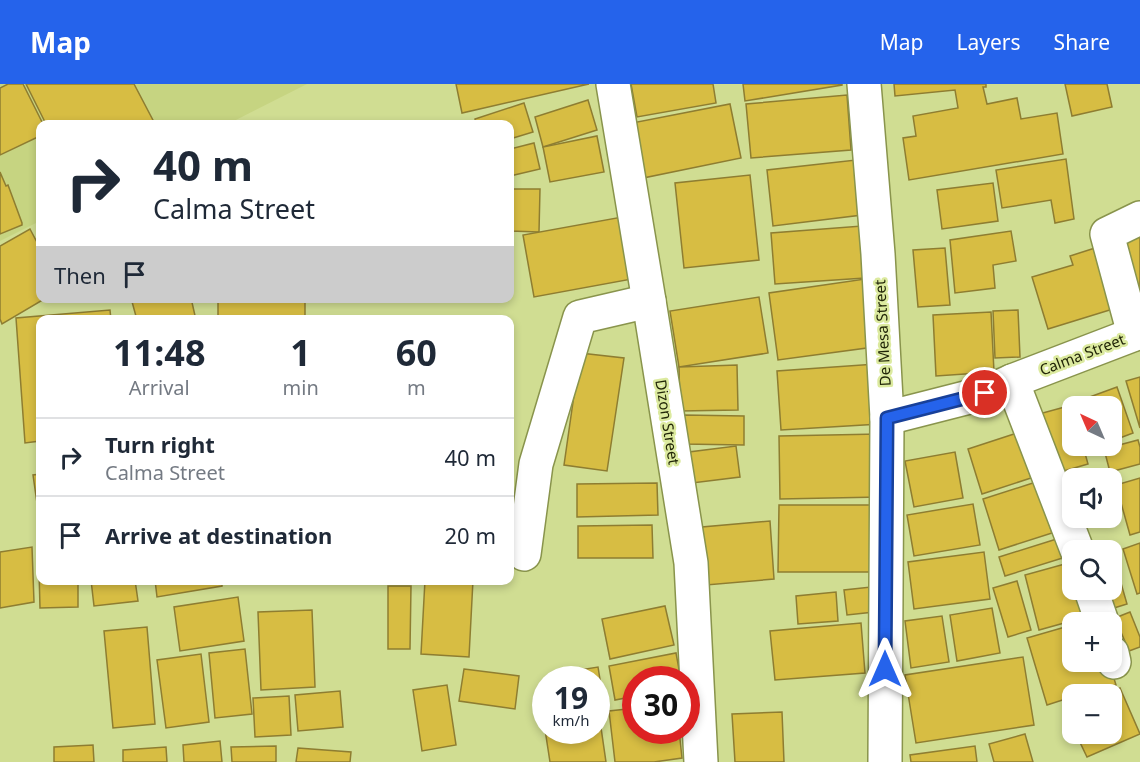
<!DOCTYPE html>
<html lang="en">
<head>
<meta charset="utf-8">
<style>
  body { margin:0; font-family:"Noto Sans",sans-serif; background:#f6f6f7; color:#1f2937; height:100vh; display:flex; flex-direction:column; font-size:22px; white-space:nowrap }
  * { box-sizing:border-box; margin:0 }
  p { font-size:20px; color:#747a83 }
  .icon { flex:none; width:33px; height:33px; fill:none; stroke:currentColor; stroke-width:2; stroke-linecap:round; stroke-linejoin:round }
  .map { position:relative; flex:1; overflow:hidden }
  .panel { position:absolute; left:36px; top:231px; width:478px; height:270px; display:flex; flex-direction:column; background:#fff; border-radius:12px; box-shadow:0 3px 9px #0003 }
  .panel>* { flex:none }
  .banner { position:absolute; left:36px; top:36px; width:478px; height:183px; border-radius:12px; box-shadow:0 3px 9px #0003; background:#fff; color:#1f2937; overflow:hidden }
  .needle { width:39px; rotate:316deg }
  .fabs { position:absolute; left:1062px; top:312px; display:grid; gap:12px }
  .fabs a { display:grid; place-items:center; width:60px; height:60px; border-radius:12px; background:#fff; box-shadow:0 3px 9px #0003; font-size:30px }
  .speed { position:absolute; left:532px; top:582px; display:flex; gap:12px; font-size:30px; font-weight:700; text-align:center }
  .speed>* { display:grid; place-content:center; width:78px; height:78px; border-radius:50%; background:#fff; box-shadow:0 3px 9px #0003; line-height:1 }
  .speed small { font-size:15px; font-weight:400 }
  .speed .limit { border:9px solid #d22; background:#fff; color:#111 }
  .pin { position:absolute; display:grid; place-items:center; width:51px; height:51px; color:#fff; margin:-26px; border:3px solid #fff; border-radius:50%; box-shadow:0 2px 6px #0007 }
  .me { position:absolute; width:66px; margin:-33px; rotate:0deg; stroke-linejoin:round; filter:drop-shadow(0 0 4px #0008) }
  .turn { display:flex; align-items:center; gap:21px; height:126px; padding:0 18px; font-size:27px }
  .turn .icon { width:78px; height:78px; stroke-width:2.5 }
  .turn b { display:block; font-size:42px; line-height:51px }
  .then { display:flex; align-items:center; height:57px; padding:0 18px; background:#0003; gap:12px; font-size:22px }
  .eta { display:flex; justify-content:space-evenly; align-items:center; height:102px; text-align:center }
  .eta b { font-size:36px; font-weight:700; line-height:42px }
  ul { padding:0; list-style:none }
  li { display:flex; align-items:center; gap:18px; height:78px; padding:0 18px; border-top:2px solid #e0e1e3 }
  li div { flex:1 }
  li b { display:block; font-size:22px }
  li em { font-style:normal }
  header { display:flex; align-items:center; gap:36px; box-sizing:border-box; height:84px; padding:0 30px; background:#2563eb; color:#fff }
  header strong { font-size:28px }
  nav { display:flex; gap:33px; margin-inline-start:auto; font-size:21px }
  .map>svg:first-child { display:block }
</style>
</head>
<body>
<header>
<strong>Map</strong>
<nav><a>Map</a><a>Layers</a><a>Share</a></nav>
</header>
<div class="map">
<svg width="1140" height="678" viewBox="0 0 1140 678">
  <rect width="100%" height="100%" fill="#d0dd92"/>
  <!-- built -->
  <path fill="#c6d481" d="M0,0H307L228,40H40V137L0,157Z"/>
  <!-- building -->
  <g fill="#d7bd43" stroke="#8e7d31" stroke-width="1.5">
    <path d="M8,0H23L43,40H40V52L0,71V4Z"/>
    <path d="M26,0H134L155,40H46Z"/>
    <path d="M456,0H589L462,29Z"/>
    <path d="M631,0H713L716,19L637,33Z"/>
    <path d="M743,0H842V1L745,17Z"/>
    <path d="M894,0H986V3H983L987,20L1017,14L1021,35L1057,29L1063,70L909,96L903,54L916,52L913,32L958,24L955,6L895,12Z"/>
    <path d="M1065,0H1107L1112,23L1072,32Z"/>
    <path d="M847,11L851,66L751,74L746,20Z"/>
    <path d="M588,16L597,46L543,63L535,33Z"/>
    <path d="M524,19L533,48L510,55V40H476L475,35Z"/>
    <path d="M730,20L741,74L643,94L632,39Z"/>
    <path d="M597,52L604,88L550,98L543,63Z"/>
    <path d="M534,59L540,85L510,92V65Z"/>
    <path d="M1066,75L1074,135L1055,139L1051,116L1002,124L996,86Z"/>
    <path d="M856,76L862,131L773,142L767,86Z"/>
    <path d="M0,88L6,102L8,101L22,139V141L0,150Z"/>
    <path d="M750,91L759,176L684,184L675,99Z"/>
    <path d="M993,99L998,137L942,145L937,106Z"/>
    <path d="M510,105H540L539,148L510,147Z"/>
    <path d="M622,133L632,195L534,213L523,151Z"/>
    <path d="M862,142L865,194L775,200L771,149Z"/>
    <path d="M30,145L40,164V214H46L2,240L0,235V162Z"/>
    <path d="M1011,147L1016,177L993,181L995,204L955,209L950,156Z"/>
    <path d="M1140,151V224L1112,161Z"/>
    <path d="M945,164L950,221L918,223L913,166Z"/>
    <path d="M1095,164L1113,225L1048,245L1032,193L1073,181L1070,172Z"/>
    <path d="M865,195L874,263L778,276L769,209Z"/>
    <path d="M759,213L768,269L679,283L670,227Z"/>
    <path d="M131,214H191L196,236H137Z"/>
    <rect x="218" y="214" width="87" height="22"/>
    <path d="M110,226L111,236H40V357L25,359L16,234Z"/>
    <path d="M1018,226L1020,273L995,274L993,227Z"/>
    <path d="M991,228L994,288L936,292L933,231Z"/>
    <path d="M580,269L624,274L607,387L564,381Z"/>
    <path d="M876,280L880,340L781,346L777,287Z"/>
    <path d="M737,281L738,326L680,327L679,283Z"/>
    <path d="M1140,293V344L1126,297Z"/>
    <path d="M1117,303L1133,349L1112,357V322H1077L1076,318Z"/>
    <path d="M1072,321V362H1083L1088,380L1057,389L1039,330Z"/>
    <path d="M684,331L744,332V361L683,360Z"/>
    <path d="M1017,349L1031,394L982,410L968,365Z"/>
    <path d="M879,350L880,413L780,415L779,352Z"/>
    <path d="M1138,356L1140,363V380L1110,388L1104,365Z"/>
    <path d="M736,362L740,393L684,400L681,369Z"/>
    <path d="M955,368L963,414L914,423L905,377Z"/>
    <path d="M40,390V440L33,391Z"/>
    <path d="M1140,394V448L1130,451L1116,401Z"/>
    <path d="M1036,398L1052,449L999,466L983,415Z"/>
    <path d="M1072,398V434H1112V412L1117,432L1071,445L1059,402Z"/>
    <path d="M657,399L658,431L577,433V400Z"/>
    <path d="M973,420L980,461L914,472L907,431Z"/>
    <path d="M779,421H879L878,488H778Z"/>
    <path d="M770,437L774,495L706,501L702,443Z"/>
    <path d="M652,441L653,474H578V442Z"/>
    <path d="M38,447H40V496H78V523L40,524Z"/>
    <path d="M1063,453L1069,472L1005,492L999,473Z"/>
    <path d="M1140,459V509L1137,510L1123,465Z"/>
    <path d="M32,463L34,518L0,524V468Z"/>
    <path d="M984,468L990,515L914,525L908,478Z"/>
    <path d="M1112,468L1127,520L1101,528L1095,506H1112Z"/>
    <path d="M1072,478V506H1087L1093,531L1039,546L1025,491Z"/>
    <path d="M91,496H135L138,517L94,522Z"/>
    <path d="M155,496H222V502L157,513Z"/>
    <path d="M425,496H473L469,573L421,570Z"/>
    <path d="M1017,497L1031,546L1008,553L993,504Z"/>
    <path d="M388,502H411L410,565H388Z"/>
    <path d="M871,503L874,528L847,531L844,506Z"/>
    <path d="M836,508L838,537L798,540L796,512Z"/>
    <path d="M238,513L244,557L180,567L174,523Z"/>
    <path d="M665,522L674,561L610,575L602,535Z"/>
    <path d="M992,524L1000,569L957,577L950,531Z"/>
    <path d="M312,526L315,603L261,606L258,528Z"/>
    <path d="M1130,528L1140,553V563L1129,567L1115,534Z"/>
    <path d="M942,532L949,578L911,584L905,537Z"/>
    <path d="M861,539L865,589L775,596L770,547Z"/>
    <path d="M1072,541V578H1109L1116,601L1082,610H1072V613L1047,621L1027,554Z"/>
    <path d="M147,543L155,640L113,644L104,547Z"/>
    <path d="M245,565L252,630L215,634L209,569Z"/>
    <path d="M676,569L681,596H636V612L615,616L609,582Z"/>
    <path d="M201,570L209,638L166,644L157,576Z"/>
    <path d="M1023,573L1034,641L916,659L905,591Z"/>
    <path d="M598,583L604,620L597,621V596H549L548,591Z"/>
    <path d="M464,585L519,592L515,625L459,617Z"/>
    <path d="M447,601L456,661L422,667L413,606Z"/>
    <path d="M1120,604L1140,650L1087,673L1076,650H1112V610H1104Z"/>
    <path d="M340,607L343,643L298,647L295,611Z"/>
    <path d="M289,612L291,651L255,653L253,614Z"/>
    <path d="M636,624V646H679L682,674L654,678H615L609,627Z"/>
    <path d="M782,628L784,678H735L732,630Z"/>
    <path d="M597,630H599L606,678H550L544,639H546V646H597Z"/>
    <path d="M1025,650L1033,678H994L989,660Z"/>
    <path d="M220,657L222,678H184L183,661Z"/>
    <path d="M93,661L94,678H54V663Z"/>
    <path d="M276,662V678H232L231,663Z"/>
    <path d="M975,662L977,678H911L910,671Z"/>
    <path d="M166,663L167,678H123V666Z"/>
    <path d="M298,664L351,668L350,678H296Z"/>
  </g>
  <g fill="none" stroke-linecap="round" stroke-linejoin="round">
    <!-- street casing -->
    <g stroke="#89944c" stroke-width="36">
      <g id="street">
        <path d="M613,0L649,217L691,479L701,678"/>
        <path d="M864,0L878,170L887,334L885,678"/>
        <path d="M1134,250L1107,150L1140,134"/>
        <path d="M1012,297L1077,466"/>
        <path d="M887,334L985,309L1012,297L1140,248"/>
        <path d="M524,470L536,380L580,233L649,217"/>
        <path d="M1091,506L1102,538"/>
        <path d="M1112,569L1114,578"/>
      </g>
    </g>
    <!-- street -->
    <use href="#street" stroke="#fff" stroke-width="33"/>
  </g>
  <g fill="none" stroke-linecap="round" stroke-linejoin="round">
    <!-- route casing -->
    <g stroke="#184099" stroke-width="15">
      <path id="route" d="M885,585L887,334L985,309"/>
    </g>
    <!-- route -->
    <use href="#route" stroke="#2563eb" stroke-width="10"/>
  </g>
  <g text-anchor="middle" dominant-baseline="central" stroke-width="5" stroke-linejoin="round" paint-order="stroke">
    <!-- street labels -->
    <g font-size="15" fill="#222608" stroke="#dcea9f">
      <text transform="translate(882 249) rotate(-93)">De Mesa Street</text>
      <text transform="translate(1082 270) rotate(-21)">Calma Street</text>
      <text transform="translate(668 338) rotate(81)">Dizon Street</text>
    </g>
  </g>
</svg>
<div class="fabs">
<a><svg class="needle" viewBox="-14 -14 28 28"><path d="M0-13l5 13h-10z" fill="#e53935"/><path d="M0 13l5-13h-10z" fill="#747a83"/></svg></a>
<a><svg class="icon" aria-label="sound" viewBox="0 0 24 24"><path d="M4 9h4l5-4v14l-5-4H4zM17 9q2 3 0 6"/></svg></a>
<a><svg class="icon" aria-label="search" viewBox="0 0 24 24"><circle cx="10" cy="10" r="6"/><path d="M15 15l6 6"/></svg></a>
<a>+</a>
<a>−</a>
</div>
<div class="speed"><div>19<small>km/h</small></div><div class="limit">30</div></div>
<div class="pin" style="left:985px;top:309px;background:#d93025"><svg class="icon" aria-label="arrive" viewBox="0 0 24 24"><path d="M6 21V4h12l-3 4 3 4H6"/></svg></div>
<svg class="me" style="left:885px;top:585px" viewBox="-20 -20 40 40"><path d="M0-17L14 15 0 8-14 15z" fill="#2563eb" stroke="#fff" stroke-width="4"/></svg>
<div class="banner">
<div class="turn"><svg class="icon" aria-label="right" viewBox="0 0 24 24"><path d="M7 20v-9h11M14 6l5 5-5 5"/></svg><div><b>40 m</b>Calma Street</div></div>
<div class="then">Then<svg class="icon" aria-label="arrive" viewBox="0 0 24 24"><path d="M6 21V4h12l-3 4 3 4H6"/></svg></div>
</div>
<section class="panel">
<div class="eta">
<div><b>11:48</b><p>Arrival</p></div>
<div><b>1</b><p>min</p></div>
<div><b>60</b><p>m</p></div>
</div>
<ul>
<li><svg class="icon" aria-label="right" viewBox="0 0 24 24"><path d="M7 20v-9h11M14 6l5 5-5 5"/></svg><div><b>Turn right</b><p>Calma Street</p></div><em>40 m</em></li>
<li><svg class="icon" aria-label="arrive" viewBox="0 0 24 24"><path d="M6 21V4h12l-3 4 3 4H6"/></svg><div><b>Arrive at destination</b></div><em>20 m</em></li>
</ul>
</section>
</div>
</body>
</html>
